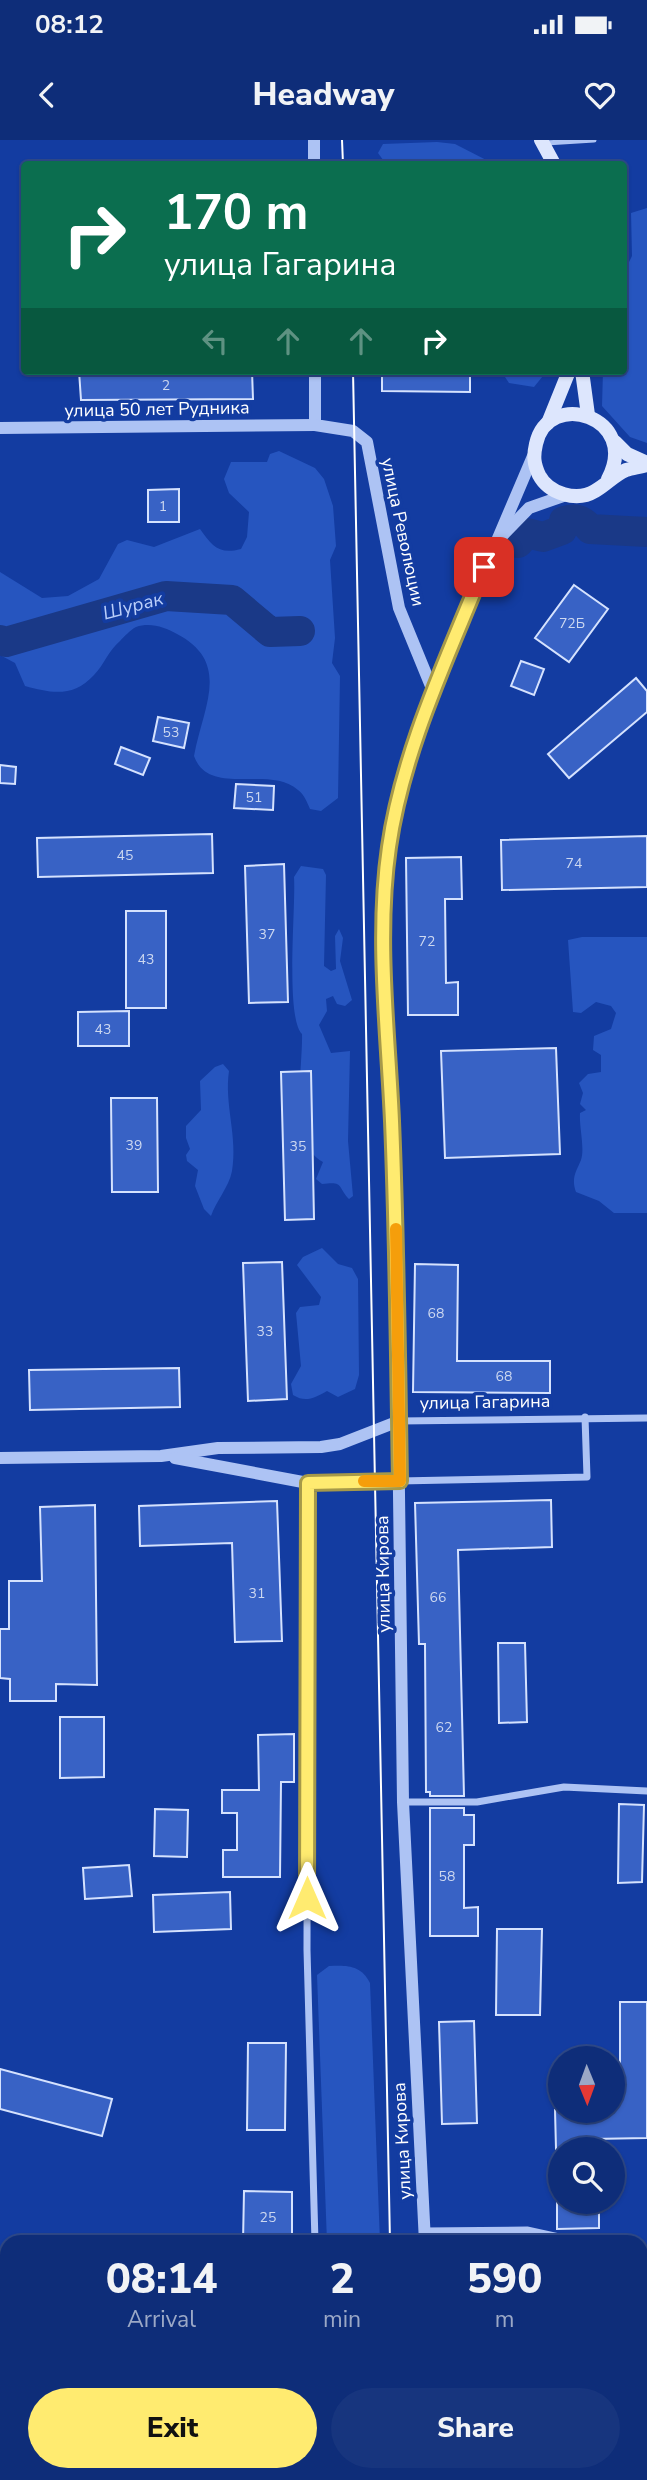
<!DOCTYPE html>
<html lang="en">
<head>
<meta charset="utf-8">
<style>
  body { margin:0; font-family:"Nunito Sans",sans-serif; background:#17357e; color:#f1f3f6; height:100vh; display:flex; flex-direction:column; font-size:26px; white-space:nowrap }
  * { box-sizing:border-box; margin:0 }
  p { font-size:23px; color:#9ba8c6 }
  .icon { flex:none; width:38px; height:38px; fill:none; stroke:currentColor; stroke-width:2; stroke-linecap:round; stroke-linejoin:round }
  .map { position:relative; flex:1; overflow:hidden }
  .drawer { position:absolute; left:0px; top:2095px; width:648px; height:247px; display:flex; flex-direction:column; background:#0e2d79; border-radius:21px 21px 0 0; box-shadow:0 2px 5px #0004,0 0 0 2px #2e498a }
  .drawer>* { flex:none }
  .guide { position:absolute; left:21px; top:21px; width:606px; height:214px; border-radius:7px; box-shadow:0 2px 5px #0004,0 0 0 2px #2e498a; background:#0b6e4f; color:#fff; overflow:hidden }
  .needle { width:46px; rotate:179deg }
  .tools { position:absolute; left:548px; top:1906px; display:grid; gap:14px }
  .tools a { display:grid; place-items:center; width:77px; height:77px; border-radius:50%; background:#0e2d79; box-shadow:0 2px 5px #0004,0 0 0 2px #2e498a; font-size:35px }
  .pin { position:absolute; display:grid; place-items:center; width:60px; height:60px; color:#fff; margin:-30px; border-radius:14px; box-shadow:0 4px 10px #0006 }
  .me { position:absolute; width:77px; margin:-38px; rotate:0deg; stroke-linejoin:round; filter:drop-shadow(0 0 5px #0008) }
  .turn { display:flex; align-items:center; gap:24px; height:147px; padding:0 28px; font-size:32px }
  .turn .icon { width:91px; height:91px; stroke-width:2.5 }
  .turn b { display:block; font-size:49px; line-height:60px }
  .lanes { display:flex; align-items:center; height:66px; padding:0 28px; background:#0003; justify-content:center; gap:35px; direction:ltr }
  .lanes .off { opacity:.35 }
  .eta { display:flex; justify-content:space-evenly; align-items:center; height:119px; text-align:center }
  .eta b { font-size:42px; font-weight:800; line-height:49px }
  .cta { display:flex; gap:14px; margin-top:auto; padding:14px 28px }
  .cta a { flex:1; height:80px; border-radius:42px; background:#ffeb70; color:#111; font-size:28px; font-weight:800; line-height:80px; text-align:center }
  .cta a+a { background:#17357e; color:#f1f3f6 }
  .status { display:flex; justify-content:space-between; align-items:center; height:49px; padding:0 35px; background:#0e2d79; direction:ltr }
  .status svg { height:19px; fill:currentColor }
  header { display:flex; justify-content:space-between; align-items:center; height:91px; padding:0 28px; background:#0e2d79; font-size:32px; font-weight:800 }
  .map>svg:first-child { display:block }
</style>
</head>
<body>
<div class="status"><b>08:12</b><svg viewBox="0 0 49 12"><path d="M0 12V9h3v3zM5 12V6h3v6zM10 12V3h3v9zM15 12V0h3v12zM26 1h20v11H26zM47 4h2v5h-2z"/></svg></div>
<header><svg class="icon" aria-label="back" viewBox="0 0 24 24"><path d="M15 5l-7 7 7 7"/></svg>Headway<svg class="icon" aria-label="heart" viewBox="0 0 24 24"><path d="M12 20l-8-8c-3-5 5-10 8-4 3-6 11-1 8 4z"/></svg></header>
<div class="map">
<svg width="647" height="2340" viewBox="0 0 647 2340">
  <rect width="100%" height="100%" fill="#133ca1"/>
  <!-- green -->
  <g fill="#2655bf">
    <path d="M437,2L455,4L494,24H386L378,13L383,4Z"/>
    <path d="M647,68V303L630,297L602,266L603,231H623V114L629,122L632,116L631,73Z"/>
    <path d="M501,231H547L534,247L509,243Z"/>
    <path d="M279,311L315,328L324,339L333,366L336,406L330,420L335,498L332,523L340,536L338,658L321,671L310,669C307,662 304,654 298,650C270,624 209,658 194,616C203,567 232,523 177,494C165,487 150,482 136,487C130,490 124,497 120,501C108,511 104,525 94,535C73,558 51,553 25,546L15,523L0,515V432L42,458L68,456L99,439L118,404L127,400L154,407L200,389C212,406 219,415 241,409L247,397L249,372L229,353L224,339L231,322H267L270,314Z"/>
    <path d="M301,726L323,729L326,735L324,826L331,831L336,829L335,796L339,789L343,798L340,821L352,860L345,866L337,864L333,856L326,859L327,871L319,885L331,913L350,911L348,1001L353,1056L349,1059C337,1046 344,1041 322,1044L316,1039L323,1022C288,1004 303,928 302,894C285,877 296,767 294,737Z"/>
    <path d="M582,797H647V1073H614L599,1061L576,1052C571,1038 576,1032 581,1020C585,1008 579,987 580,973L586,970L580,964L583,953L579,943L588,934L601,932V915L593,910L594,896L611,889L616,873L611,866L596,862L581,873L573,872L568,800Z"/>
    <path d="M223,924L229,931C224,964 238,997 232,1031C229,1047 216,1061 211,1076L204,1069L195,1046L198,1030L187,1021L186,1015L190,1009L186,998V986L201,970L200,941L215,927Z"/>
    <path d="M322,1108L338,1124L352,1128L358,1139L359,1235L355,1249L338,1257L327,1251C314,1258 306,1263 293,1255L291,1244L301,1226L296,1173L300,1167L319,1165L321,1157L297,1125L303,1117Z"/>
    <path d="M329,1826C347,1825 361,1825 370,1843L380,2102H327L317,1835Z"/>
    <path d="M341,2335H400L405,2340H331Z"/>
  </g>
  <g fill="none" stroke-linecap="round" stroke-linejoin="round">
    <!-- river -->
    <g stroke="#1a3987" stroke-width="30">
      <path d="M518,403L527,393L543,397L562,390L564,381C576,378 582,379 590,389L647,392"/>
      <path d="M0,500L6,502L166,456L232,460L270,492L300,491"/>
    </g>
  </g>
  <!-- building -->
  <g fill="#3862c5" stroke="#d5e2fe" stroke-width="2">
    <path d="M79,231H252L253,259L81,260Z"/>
    <path d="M382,231H470V252L382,251Z"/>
    <path d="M179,349V382H148V350Z"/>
    <path d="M574,445L608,469L569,522L535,498Z"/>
    <path d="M521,521L544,529L534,555L511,546Z"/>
    <path d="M636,538L647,551V572L569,638L548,614Z"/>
    <path d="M158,577L189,583L184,608L153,601Z"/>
    <path d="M121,607L150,618L143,635L115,624Z"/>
    <path d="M0,625L16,627L15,644L0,643Z"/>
    <path d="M236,644L274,646L273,670L234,668Z"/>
    <path d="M212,694L213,733L38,737L37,698Z"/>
    <path d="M647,696V747L502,750L501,700Z"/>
    <path d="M461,717L462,759H445L446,843L458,842V875H408L406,718Z"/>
    <path d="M284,724L288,862L249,863L245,726Z"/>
    <rect x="126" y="771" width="40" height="97"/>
    <path d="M129,871V906H78V872Z"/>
    <path d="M556,908L560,1014L445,1018L441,911Z"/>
    <path d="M311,931L314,1079L285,1080L281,932Z"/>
    <path d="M111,958H157L158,1052H112Z"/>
    <path d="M282,1122L287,1259L248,1261L243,1123Z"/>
    <path d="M415,1124L458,1125L457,1221H550V1253L413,1252Z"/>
    <path d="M179,1228L180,1267L30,1270L29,1230Z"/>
    <path d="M551,1360L552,1407L458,1410L464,1656H430V1652H426L425,1504H419L415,1363Z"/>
    <path d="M277,1361L282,1501L235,1502L232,1403L140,1406L139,1366Z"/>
    <path d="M95,1365L97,1545L56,1544V1561H10V1539L0,1538V1489H9V1441H42L40,1367Z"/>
    <path d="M498,1503H525L527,1582L499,1583Z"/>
    <path d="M60,1577H104V1637L60,1638Z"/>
    <path d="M294,1594V1642H281L280,1737H223V1710H237V1673H222V1650H259L258,1595Z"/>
    <path d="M619,1664L644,1665L642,1742L618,1743Z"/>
    <path d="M430,1668H464V1675H474V1705H464V1768L478,1767V1796H430Z"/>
    <path d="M155,1669L188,1670L187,1717L154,1716Z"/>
    <path d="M129,1725L132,1756L85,1759L83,1728Z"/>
    <path d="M230,1752L231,1789L154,1792L153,1755Z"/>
    <path d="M497,1789H542L540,1875H496Z"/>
    <path d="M620,1862H647V1998L592,1999V2009H556L555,1970H612V1961L620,1960Z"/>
    <path d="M474,1881L477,1983L442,1984L439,1882Z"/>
    <path d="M248,1903H286L285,1990H247Z"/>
    <path d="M0,1929L112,1959L102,1996L0,1969Z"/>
    <path d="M244,2051L292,2052V2102H243Z"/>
    <path d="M557,2062H599V2088L557,2089Z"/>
  </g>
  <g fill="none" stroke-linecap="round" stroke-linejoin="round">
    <!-- service -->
    <path stroke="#adc3f4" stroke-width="5" d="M546,3L594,0"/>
    <!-- minor -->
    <g stroke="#adc3f4" stroke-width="7">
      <path d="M399,1281L647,1278"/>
      <path d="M399,1341L587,1337L585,1277"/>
      <path d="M308,1343L307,1810L315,2102"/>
      <path d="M403,1662H477L564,1647L647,1651"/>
      <path d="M424,2091L527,2090L559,2097L612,2099V2102"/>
      <path d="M0,2212H7"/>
      <path d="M640,2276L647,2286"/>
    </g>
    <!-- tertiary -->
    <g stroke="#adc3f4" stroke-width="12">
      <path d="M314,0V24"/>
      <path d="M315,231V285L353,291L367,302L399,468L433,551"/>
      <path d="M0,288L315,285"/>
      <path d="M500,398L529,368L566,355"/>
      <path d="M0,1318L161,1316L218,1308L321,1307L340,1304L399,1281"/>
      <path d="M175,1318L308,1343L399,1341"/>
      <path d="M425,2102L403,1662L395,1047L383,768L389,706L400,655L433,551L533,316"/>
      <path d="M438,2334V2340"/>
    </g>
    <!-- secondary -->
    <g stroke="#dde6fd" stroke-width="14">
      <path d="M541,0L554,24"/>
      <path d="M582,231L588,275"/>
      <path d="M548,283L569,231"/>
      <path d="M615,302L627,314L647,323"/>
      <path d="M608,339C641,277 548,248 536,304C533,317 534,324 539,335C549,354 577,362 595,351C606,345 614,335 626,330C633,328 640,327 647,325"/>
    </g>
    <!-- tram -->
    <g stroke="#fff" stroke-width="2">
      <path d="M342,0L343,24"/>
      <path d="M353,231L390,2102"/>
      <path d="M421,2334L422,2340"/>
    </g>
  </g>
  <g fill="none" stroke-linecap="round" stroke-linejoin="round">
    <!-- route casing -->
    <g stroke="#a69949" stroke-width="18">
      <path id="route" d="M307,1758L308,1343L400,1341C398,1221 397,1101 392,981C388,891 376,796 389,707C403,609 448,517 484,427"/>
    </g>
    <!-- route -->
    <use href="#route" stroke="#ffeb70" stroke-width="12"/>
    <!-- slow -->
    <path stroke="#f59e0b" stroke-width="12" d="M364,1341H400L396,1089"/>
  </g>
  <g text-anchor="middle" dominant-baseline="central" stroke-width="7" stroke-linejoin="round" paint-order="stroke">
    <!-- number labels -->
    <g font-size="14" fill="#cdd8f0">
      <text x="166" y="245">2</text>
      <text x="163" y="366">1</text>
      <text x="572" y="483">72Б</text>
      <text x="171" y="592">53</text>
      <text x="254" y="657">51</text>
      <text x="125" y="715">45</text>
      <text x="574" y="723">74</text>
      <text x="267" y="794">37</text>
      <text x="427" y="801">72</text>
      <text x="146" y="819">43</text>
      <text x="103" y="889">43</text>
      <text x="134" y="1005">39</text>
      <text x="298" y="1006">35</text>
      <text x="436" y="1173">68</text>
      <text x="265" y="1191">33</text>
      <text x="504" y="1236">68</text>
      <text x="257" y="1453">31</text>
      <text x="438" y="1457">66</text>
      <text x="444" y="1587">62</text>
      <text x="447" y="1736">58</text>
      <text x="268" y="2077">25</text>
    </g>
    <!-- street labels -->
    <g font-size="18" fill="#fff" stroke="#133ca1">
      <text transform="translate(157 269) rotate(-1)">улица 50 лет Рудника</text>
      <text transform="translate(403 392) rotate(78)">улица Революции</text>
      <text transform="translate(485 1262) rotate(-1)">улица Гагарина</text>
      <text transform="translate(383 1434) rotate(-91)">улица Кирова</text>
      <text transform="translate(402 2001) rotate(-93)">улица Кирова</text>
    </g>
    <!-- water labels -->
    <g font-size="19" font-style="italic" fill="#bacefa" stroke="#133ca1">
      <text transform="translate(133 466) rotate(-15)">Шурак</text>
    </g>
  </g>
</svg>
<div class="tools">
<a><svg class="needle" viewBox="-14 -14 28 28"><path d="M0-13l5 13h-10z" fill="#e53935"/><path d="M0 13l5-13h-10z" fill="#9ba8c6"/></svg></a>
<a><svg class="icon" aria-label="search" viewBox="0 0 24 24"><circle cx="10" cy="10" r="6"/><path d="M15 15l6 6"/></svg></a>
</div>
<div class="pin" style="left:484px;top:427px;background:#d93025"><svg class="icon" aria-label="arrive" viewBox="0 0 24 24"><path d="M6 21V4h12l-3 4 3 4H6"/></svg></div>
<svg class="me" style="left:307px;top:1758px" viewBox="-20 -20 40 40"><path d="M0-17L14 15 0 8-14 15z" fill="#ffeb70" stroke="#fff" stroke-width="4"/></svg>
<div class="guide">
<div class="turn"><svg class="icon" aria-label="right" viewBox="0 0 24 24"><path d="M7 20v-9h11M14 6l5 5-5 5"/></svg><div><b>170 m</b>улица Гагарина</div></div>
<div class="lanes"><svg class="icon off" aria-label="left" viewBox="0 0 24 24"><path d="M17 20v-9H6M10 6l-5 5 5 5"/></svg><svg class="icon off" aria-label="ahead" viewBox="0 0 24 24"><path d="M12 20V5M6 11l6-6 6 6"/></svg><svg class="icon off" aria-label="ahead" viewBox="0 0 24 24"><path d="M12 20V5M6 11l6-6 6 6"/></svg><svg class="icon" aria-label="right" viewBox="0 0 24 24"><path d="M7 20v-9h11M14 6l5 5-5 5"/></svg></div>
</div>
<section class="drawer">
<div class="eta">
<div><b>08:14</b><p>Arrival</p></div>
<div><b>2</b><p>min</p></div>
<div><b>590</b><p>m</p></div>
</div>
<div class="cta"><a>Exit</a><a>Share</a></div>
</section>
</div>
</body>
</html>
